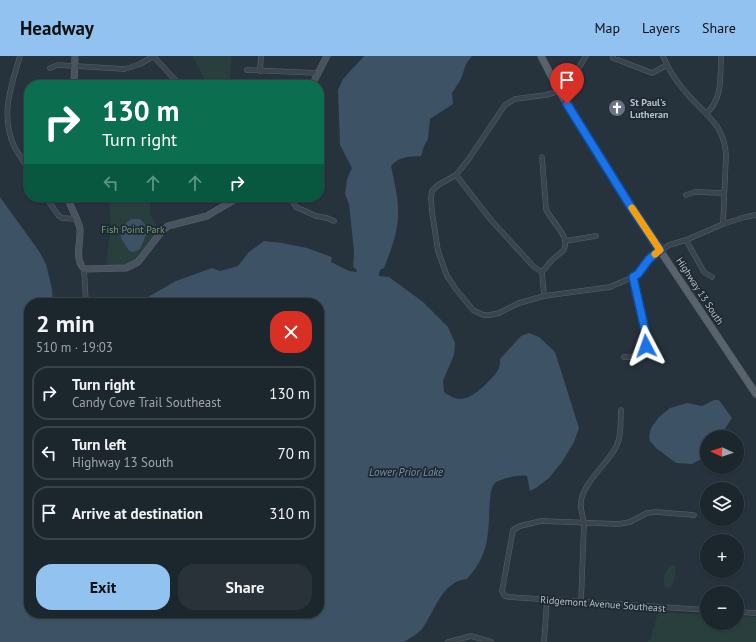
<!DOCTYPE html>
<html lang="en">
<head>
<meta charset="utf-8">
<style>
  body { margin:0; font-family:"PT Sans",sans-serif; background:#293239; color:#f1f3f6; height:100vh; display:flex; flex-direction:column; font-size:15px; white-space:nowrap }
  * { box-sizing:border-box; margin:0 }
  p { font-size:13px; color:#a0a5aa }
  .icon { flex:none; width:22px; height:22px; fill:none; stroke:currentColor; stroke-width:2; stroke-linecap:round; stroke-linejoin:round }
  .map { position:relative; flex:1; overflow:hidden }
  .side { position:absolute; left:24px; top:242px; width:300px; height:320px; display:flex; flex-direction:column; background:#1c262d; border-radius:16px; box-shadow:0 1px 3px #0004,0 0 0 1px #3a4349 }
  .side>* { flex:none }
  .guide { position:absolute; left:24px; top:24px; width:300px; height:122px; border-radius:16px; box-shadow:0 1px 3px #0004,0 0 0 1px #3a4349; background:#0b6e4f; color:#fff; overflow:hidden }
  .needle { width:26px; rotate:273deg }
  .tools { position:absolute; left:700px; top:374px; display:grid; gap:8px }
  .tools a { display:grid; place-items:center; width:44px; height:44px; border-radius:50%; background:#1c262d; box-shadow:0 1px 3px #0004,0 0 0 1px #3a4349; font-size:20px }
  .pin { position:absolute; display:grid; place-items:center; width:34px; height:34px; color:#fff; margin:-41px -17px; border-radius:50% 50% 50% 0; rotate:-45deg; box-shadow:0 0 4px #0007 }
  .pin .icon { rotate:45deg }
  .me { position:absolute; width:44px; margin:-22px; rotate:356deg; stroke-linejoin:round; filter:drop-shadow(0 0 3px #0008) }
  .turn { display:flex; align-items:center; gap:14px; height:84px; padding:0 12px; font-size:18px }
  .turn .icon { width:52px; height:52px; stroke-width:2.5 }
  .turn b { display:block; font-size:28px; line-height:34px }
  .lanes { display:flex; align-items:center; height:38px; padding:0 12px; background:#0003; justify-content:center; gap:20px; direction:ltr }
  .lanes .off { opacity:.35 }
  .round { display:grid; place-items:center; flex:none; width:42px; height:42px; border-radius:16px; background:#293239 }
  .summary { display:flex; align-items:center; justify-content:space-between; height:68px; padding:0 12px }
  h1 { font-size:24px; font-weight:600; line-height:30px }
  .button { display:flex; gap:8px; margin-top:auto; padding:8px 12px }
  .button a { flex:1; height:46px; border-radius:16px; background:#91c2f0; color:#111; font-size:16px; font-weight:600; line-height:46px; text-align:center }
  .button a+a { background:#293239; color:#f1f3f6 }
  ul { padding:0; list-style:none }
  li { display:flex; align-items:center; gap:12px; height:54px; margin:0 8px 6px; padding:0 4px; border:2px solid #3a4349; border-radius:16px }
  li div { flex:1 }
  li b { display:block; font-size:15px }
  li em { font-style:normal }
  header { display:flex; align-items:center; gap:24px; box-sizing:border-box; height:56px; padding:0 20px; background:#91c2f0; color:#111 }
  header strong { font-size:19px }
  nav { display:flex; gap:22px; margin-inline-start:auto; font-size:14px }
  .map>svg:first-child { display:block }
</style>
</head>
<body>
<header>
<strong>Headway</strong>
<nav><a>Map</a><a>Layers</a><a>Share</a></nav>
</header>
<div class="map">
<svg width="756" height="586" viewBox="0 0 756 586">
  <rect width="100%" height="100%" fill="#26323c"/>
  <!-- green -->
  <g fill="#293f3e">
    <path d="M193,0H232L229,29H208L193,1Z"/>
    <path d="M109,141H171L150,147V158L159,175L137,204C127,210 117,209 106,209L111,170Z"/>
    <path d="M672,509L675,510C676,518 675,525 671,531L666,532C661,525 665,512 672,509Z"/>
    <path d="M658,556L707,559V567H737V560L756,561V586H647L651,582Z"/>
  </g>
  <!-- water -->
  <g fill="#3d5264">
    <path d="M364,0H472L466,8L461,23L452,37L453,48L430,63L428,83L424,90L421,100C408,101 400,100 391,110C394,125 398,140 398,154C399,174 391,194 384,212L381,213L379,217V220L389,221L423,246L448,271L455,287L454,299L443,325L444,336C462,350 473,340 487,327C495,319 501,314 500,303L521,280L529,277L539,281L555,296L579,372L574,386L562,406L549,422L536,432L530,435L527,420C521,418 498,423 494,428C488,435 490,465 488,476C486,496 480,508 467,523C442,525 435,555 422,573C418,578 410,582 404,586H0V141L39,195L46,208L52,233L53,247H29V557H319V247H144L148,241L176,225L212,212L220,215L238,210L249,196L264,185L282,187L307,192L332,201L331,206L349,215L356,216L357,214L353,211L354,195L349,148L345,138L347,123L352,112L340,89L338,34L343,23Z"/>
    <path d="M131,163H140L146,170V179L140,193L134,196L129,195L121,182V171Z"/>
    <path d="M714,344H719L732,362L724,374L722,381H707V400L692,408L676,407L656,392L650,385L649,381L651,372L659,361L670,352L687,347L702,350Z"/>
  </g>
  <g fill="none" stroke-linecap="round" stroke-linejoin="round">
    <!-- street casing -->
    <g stroke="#57626a" stroke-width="5.5">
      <g id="street">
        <path d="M20,0C11,31 0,58 14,90C18,98 24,106 29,113"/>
        <path d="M153,0L180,29"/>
        <path d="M586,0L568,29L559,35L546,39L515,43L505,49L468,104L456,119L438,129L432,135L431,142L432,156L438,195L447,220L455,232L473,254L483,259H490L499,257L519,247L544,240L610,231L633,221L638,218L649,203L669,189L686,184L723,168L745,161L756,159"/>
        <path d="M613,0V2L652,17L667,9"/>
        <path d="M663,0C668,12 675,24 684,34C702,57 725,67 726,100L723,168"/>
        <path d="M50,12L58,9L125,13L140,8L154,0"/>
        <path d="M247,14L317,17"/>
        <path d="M260,15L261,0"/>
        <path d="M707,57C723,41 720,21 721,0"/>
        <path d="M542,101L546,153C551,164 562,173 565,184C566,187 565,191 564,194L552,204L542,216"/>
        <path d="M456,119L491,164L534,211L542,216L544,240"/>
        <path d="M686,139L695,136L724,137"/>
        <path d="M46,141L58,159L62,162L76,163"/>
        <path d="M290,141L296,151L316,160L327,162L334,165"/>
        <path d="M686,184L704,216L712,221"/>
        <path d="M565,185L596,180"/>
        <path d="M84,213L86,247"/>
        <path d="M624,301C637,303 645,296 647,283L633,221"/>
        <path d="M694,459L656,456L647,457L630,466L619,468L541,465L520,470L513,474L502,535L505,540L509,541L707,554"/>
        <path d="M581,547L584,467C583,460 580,453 581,446C582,428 608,407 616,391C622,380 620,366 621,354"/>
        <path d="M737,556L756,557"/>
        <path d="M448,586L471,580L491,586"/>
        <path d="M544,586L547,544"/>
      </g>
    </g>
    <!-- secondary casing -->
    <g stroke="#57626a" stroke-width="7">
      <g id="secondary">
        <path d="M74,29L75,0"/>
        <path d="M312,29L327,0"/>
        <path d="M68,141C70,152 78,162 80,173C81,186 74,202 84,213L126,212L138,206L162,175L168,170L207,160L239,141"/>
      </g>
    </g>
    <!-- primary casing -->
    <g stroke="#424d55" stroke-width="8">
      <path id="primary" d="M541,0L559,35L631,151L756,338"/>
    </g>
    <!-- street -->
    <use href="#street" stroke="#39444c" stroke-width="4.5"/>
    <!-- secondary -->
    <use href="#secondary" stroke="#48535f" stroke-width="6"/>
    <!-- primary -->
    <use href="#primary" stroke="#58636c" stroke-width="7"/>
  </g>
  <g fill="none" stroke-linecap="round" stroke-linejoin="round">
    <!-- route casing -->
    <g stroke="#114b97" stroke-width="10">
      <path id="route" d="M567,48L631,151L660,194L649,203L638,218L633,221L647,283L646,290"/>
    </g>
    <!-- route -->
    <use href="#route" stroke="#1a73e8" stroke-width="7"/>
    <!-- slow -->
    <path stroke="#f59e0b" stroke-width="7" d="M632,152L660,194L655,198"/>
  </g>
  <!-- icons -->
  <defs>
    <g id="church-disc" transform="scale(0.9)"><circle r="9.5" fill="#6b7280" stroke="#1e2931"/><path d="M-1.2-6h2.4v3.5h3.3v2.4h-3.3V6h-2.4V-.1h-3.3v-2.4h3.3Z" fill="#fff"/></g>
  </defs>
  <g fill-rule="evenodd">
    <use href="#church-disc" x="617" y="52"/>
  </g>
  <g text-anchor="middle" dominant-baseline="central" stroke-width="3.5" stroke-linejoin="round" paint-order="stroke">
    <!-- poi labels -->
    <g font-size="10" font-weight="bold" fill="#b5bfc8" stroke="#1e2931" text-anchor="start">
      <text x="630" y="46">St Paul's<tspan x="630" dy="12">Lutheran</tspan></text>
    </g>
    <!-- park labels -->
    <g font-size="10" fill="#759c7a" stroke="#1e2931">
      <text x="133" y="173">Fish Point Park</text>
    </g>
    <!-- street labels -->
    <g font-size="10" fill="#b5bfc8" stroke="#1e2931">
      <text transform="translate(700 235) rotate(57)">Highway 13 South</text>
      <text transform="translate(603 548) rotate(4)">Ridgemont Avenue Southeast</text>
    </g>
    <!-- water labels -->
    <g font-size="11" font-style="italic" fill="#7893a9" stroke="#1e2931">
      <text x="406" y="416">Lower Prior Lake</text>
    </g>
  </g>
</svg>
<div class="tools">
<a><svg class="needle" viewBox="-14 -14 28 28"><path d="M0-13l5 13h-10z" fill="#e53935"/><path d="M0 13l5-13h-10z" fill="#a0a5aa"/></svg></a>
<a><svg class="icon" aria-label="layers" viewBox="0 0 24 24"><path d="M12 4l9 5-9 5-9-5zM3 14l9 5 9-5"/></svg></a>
<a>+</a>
<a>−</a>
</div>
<div class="pin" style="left:567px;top:48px;background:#d93025"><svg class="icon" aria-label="arrive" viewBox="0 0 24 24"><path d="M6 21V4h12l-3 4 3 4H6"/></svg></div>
<svg class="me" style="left:646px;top:290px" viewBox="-20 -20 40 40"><path d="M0-17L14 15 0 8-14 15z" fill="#1a73e8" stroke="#fff" stroke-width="4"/></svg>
<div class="guide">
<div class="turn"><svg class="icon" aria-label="right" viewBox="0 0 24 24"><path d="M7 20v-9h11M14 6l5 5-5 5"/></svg><div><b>130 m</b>Turn right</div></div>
<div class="lanes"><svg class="icon off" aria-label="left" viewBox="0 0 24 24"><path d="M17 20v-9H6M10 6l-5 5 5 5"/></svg><svg class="icon off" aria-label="ahead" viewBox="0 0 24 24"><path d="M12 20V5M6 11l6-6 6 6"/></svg><svg class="icon off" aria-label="ahead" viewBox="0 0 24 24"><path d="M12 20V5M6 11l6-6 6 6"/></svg><svg class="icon" aria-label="right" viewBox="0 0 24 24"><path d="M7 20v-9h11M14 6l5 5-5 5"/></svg></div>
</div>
<section class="side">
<div class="summary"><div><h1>2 min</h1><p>510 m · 19:03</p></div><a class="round" style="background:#d93025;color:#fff"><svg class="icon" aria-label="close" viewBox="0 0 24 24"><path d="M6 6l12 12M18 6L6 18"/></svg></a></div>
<ul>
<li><svg class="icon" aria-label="right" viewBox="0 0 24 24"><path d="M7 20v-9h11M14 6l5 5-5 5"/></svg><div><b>Turn right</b><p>Candy Cove Trail Southeast</p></div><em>130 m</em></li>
<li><svg class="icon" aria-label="left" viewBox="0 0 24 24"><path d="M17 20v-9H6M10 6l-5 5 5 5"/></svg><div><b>Turn left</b><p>Highway 13 South</p></div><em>70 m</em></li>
<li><svg class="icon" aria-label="arrive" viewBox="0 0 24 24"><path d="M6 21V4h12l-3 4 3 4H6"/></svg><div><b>Arrive at destination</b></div><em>310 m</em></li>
</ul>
<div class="button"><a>Exit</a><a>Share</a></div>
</section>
</div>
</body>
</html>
